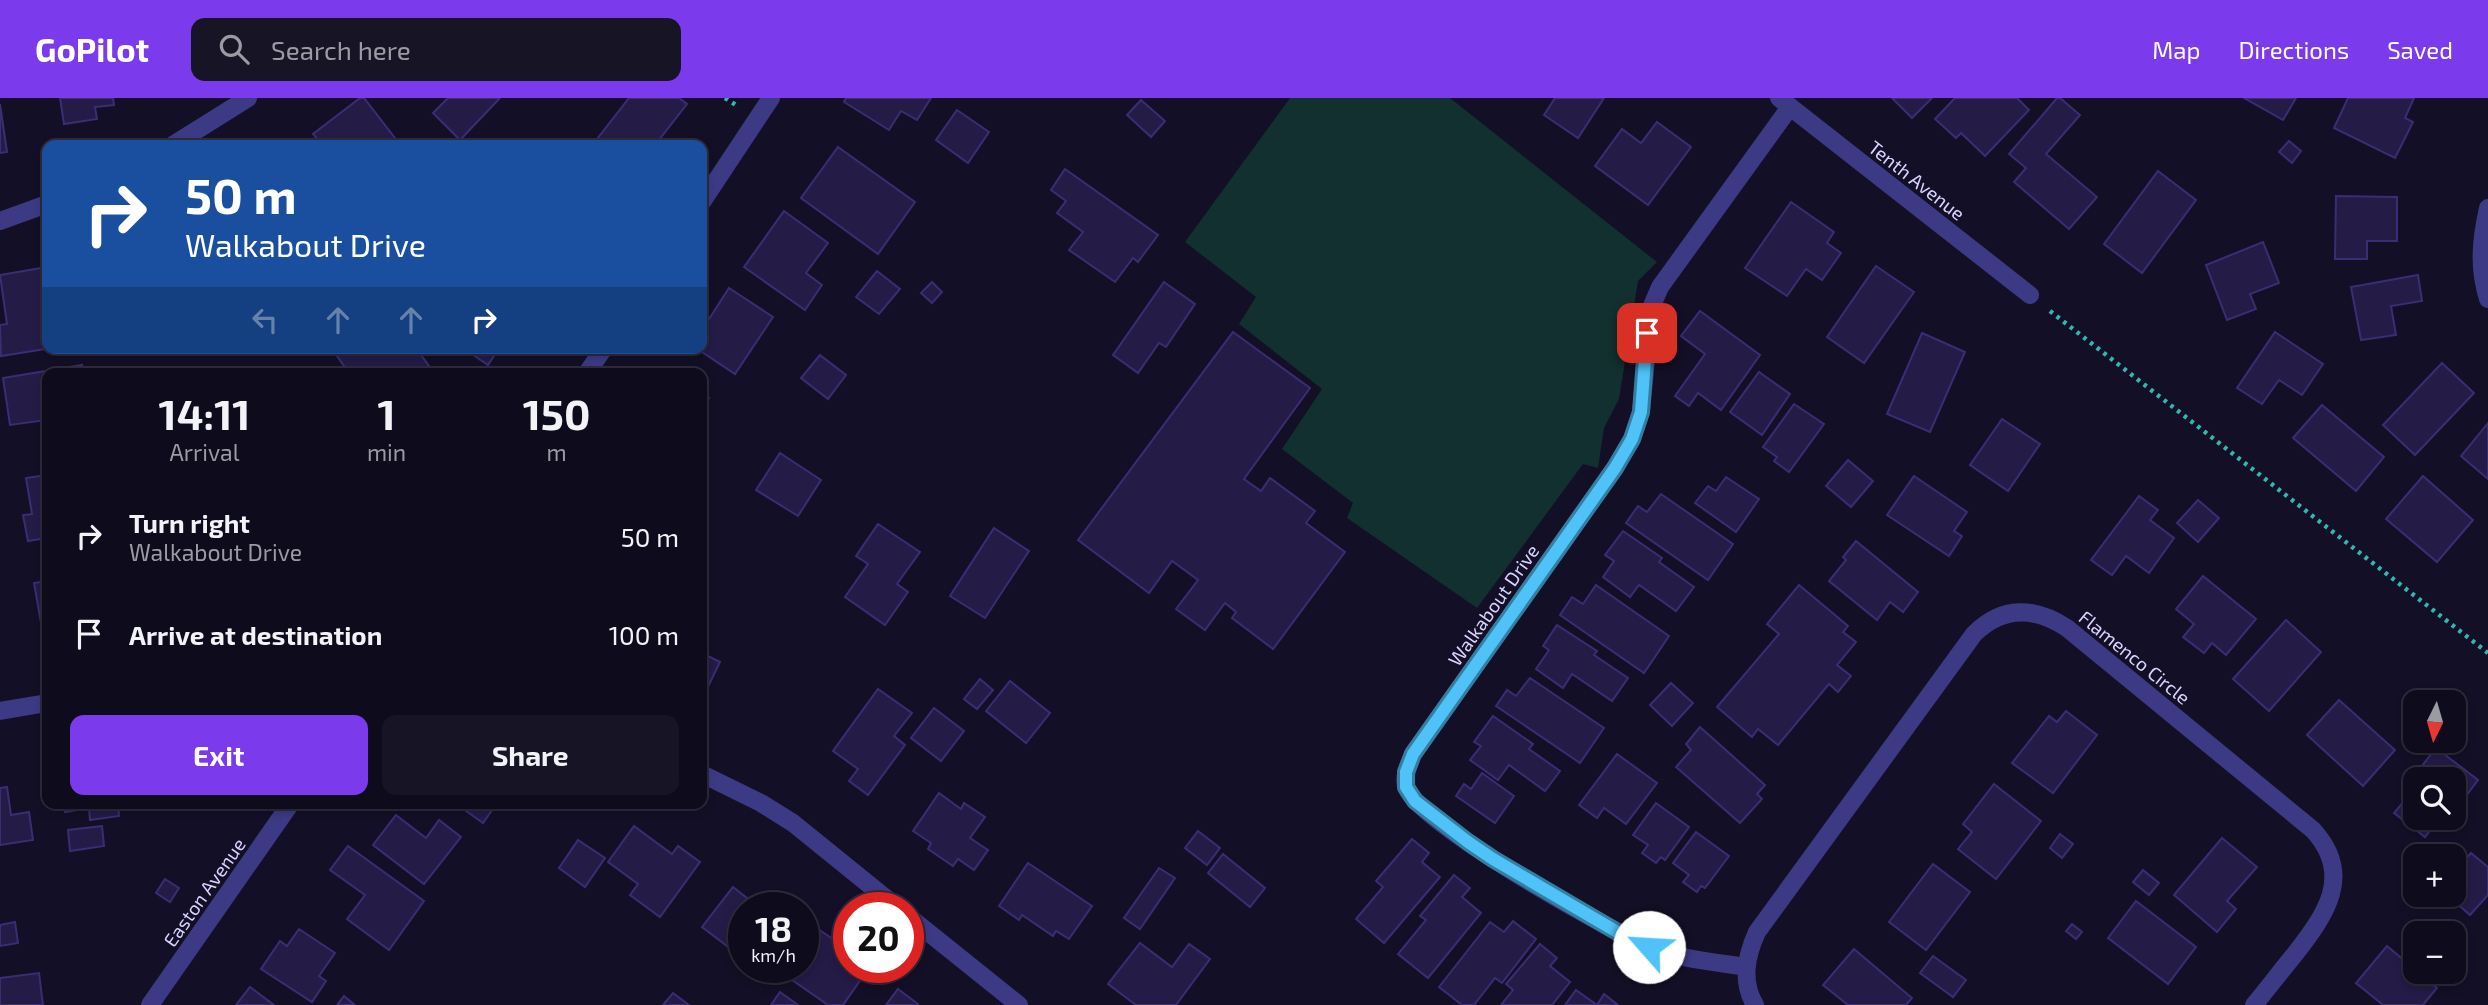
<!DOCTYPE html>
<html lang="en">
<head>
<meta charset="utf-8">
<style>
  body { margin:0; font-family:"Exo 2",sans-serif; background:#171425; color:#f1f3f6; height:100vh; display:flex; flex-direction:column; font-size:26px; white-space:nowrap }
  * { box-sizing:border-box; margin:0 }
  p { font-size:23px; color:#9b9ba3 }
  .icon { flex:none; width:38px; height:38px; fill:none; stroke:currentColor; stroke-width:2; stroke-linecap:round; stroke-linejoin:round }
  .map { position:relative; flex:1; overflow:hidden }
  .details { position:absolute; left:42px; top:270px; width:665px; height:441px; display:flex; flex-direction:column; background:#0e0b1c; border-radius:14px; box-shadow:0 4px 10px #0003,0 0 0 2px #2e2b3b }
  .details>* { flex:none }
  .banner { position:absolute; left:42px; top:42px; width:665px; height:214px; border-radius:14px; box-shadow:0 4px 10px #0003,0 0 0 2px #2e2b3b; background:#1a4fa0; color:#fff; overflow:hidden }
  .needle { width:46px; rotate:185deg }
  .controls { position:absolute; left:2403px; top:592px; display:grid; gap:14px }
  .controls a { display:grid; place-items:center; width:63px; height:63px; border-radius:14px; background:#0e0b1c; box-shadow:0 4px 10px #0003,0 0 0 2px #2e2b3b; font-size:35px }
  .speed { position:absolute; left:728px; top:794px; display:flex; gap:14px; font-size:35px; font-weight:700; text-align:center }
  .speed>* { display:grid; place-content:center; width:91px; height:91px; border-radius:50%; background:#0e0b1c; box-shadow:0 4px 10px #0003,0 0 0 2px #2e2b3b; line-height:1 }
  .speed small { font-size:18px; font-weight:400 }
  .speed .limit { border:10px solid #d22; background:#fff; color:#111 }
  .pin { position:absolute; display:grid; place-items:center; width:60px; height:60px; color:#fff; margin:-30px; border-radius:14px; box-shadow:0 4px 10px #0006 }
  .me { position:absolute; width:77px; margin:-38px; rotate:296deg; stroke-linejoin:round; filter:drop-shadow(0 0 5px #0008) }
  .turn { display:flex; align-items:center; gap:24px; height:147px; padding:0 28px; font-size:32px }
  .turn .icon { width:91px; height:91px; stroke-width:2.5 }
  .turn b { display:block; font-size:49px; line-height:60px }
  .lanes { display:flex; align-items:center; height:66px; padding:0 28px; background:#0003; justify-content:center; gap:35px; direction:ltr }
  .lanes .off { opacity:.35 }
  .eta { display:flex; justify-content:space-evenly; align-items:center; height:119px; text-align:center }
  .eta b { font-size:42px; font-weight:700; line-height:49px }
  .action { display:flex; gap:14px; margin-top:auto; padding:14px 28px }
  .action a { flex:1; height:80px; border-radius:14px; background:#7c3aed; color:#fff; font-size:28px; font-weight:700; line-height:80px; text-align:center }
  .action a+a { background:#171425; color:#f1f3f6 }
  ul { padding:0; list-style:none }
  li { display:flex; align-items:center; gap:21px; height:98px; padding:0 28px }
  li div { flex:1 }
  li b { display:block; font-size:26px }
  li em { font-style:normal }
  header { display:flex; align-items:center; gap:42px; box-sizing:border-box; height:98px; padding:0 35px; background:#7c3aed; color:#fff }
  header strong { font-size:33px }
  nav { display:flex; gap:38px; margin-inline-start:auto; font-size:24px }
  .search { width:490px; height:63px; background:#171425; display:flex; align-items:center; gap:18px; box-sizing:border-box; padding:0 24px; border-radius:14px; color:#9b9ba3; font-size:26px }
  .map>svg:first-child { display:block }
</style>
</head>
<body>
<header>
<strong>GoPilot</strong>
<div class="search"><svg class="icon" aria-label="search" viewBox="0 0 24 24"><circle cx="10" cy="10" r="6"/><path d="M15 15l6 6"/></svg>Search here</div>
<nav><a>Map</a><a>Directions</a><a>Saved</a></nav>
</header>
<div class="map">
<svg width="2488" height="907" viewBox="0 0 2488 907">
  <rect width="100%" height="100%" fill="#130f26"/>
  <!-- green -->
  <path fill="#12302f" d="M1290,0H1450L1657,164L1638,183L1619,301L1604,330L1598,370L1583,366L1477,510L1347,420L1353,405L1282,351L1322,291L1239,226L1256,199L1185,144Z"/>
  <!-- building -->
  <g fill="#241b47" stroke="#3b2d73" stroke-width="2">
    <path d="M60,0H113L114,7L95,9L97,21L64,26Z"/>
    <path d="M360,0H364L395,40L386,47H322L313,36Z"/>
    <path d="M448,0H500L460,42L433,15Z"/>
    <path d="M629,0H679L687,6L655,47H605L597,41Z"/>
    <path d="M846,0H931L917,22L901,13L889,32L844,4Z"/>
    <path d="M1555,0H1604L1578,40L1544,17Z"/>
    <path d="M1892,0H1932L1912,20Z"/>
    <path d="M1955,0H2017L2029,12L1985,58L1961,35L1956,40L1935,21Z"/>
    <path d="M2057,0H2060L2080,17L2046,56L2097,99L2069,131L2014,84L2026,70L2009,56Z"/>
    <path d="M2244,0H2296L2283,22Z"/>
    <path d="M2348,0H2414L2405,20L2413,24L2395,60L2334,30Z"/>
    <path d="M1141,2L1165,23L1151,39L1127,17Z"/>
    <path d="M0,6L7,54L0,55Z"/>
    <path d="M957,12L989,34L968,65L936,42Z"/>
    <path d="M1657,24L1691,49L1648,107L1595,68L1622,31L1641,45Z"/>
    <path d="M2289,43L2301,53L2292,65L2279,54Z"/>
    <path d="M838,49L915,104L878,156L801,100Z"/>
    <path d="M1065,71L1158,137L1138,164L1133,160L1115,184L1069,152L1083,134L1057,115L1066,103L1051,92Z"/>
    <path d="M2158,73L2196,102L2142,175L2104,146Z"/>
    <path d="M2336,98L2397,99V143H2367V161H2335Z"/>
    <path d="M1791,104L1834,134L1827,145L1841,155L1822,182L1806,171L1787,198L1745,170Z"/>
    <path d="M784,113L828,145L806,175L822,187L805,212L744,169Z"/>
    <path d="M2263,144L2279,185L2250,196L2256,211L2227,222L2206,167Z"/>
    <path d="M1876,168L1914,194L1864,265L1827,239Z"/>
    <path d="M47,169V250H52L1,258L0,227L7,226L0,177Z"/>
    <path d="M877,173L900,191L879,216L856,199Z"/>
    <path d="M2418,177L2422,203L2391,208L2396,237L2361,242L2351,189Z"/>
    <path d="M932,184L942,194L932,205L921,195Z"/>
    <path d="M1164,184L1195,206L1166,249L1159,245L1138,275L1113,257Z"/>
    <path d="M729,190L773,219L735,276L696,250H702V232Z"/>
    <path d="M1700,213L1760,257L1721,312L1698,295L1689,308L1675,298L1705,256L1681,238Z"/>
    <path d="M1233,234L1310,290L1244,381L1261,393L1270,380L1315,413L1306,425L1345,454L1273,551L1232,520L1236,514L1225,505L1205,532L1176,511L1198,482L1172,463L1149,495L1078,442Z"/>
    <path d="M2275,234L2323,266L2302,297L2279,282L2262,306L2237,290Z"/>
    <path d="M1922,235L1965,254L1930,334L1887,316Z"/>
    <path d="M348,250H416L434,275H349L337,258Z"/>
    <path d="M463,250H499L488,267Z"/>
    <path d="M820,257L846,277L828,301L801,280Z"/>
    <path d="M2442,265L2474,295L2415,357L2383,327Z"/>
    <path d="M82,267L83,275H47V322L10,327L3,280Z"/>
    <path d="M1759,274L1790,296L1762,337L1730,314Z"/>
    <path d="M702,296L709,300L702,311Z"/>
    <path d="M1794,306L1824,326L1789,374L1774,363L1777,359L1763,349Z"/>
    <path d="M2322,307L2384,359L2356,393L2293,340Z"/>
    <path d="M2002,321L2040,346L2008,393L1970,367Z"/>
    <path d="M2488,325V381L2461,358Z"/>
    <path d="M780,355L821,382L798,418L756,392Z"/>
    <path d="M1848,362L1873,383L1851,409L1826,388Z"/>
    <path d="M47,377V440L28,443L23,417L32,416L26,380Z"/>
    <path d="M1914,378L1967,414L1954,433L1962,438L1949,458L1887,417Z"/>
    <path d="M2423,378L2473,422L2437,464L2386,421Z"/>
    <path d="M1726,379L1759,401L1736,434L1695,405L1708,388L1716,393Z"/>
    <path d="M1661,396L1733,446L1708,482L1626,425L1638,408L1647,414Z"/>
    <path d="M2139,398L2158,412L2150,422L2174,440L2149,475L2126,458L2112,477L2091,462Z"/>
    <path d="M2198,402L2219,420L2198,444L2177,425Z"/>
    <path d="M878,426L920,454L897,486L908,494L885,527L845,499L868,466L856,458Z"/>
    <path d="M994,430L1029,453L985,520L950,498Z"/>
    <path d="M1623,433L1662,460L1659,464L1694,489L1676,513L1639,487L1630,499L1603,479L1614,463L1605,457Z"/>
    <path d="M1856,443L1918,494L1903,514L1890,504L1877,522L1829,483L1846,462L1843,459Z"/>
    <path d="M2203,478L2256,521L2226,557L2212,545L2204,555L2183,539L2194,526L2176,511Z"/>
    <path d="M47,483V529L42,530L34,485Z"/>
    <path d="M1596,487L1669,538L1644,575L1560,517L1572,499L1583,506Z"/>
    <path d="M1799,487L1848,528L1843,534L1856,544L1837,567L1851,578L1838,594L1829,586L1778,647L1758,631L1752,639L1717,609L1779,536L1767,526Z"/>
    <path d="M2286,522L2321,554L2269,613L2233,581Z"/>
    <path d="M1557,527L1597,553L1594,557L1628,580L1612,603L1572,576L1563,590L1536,571L1549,552L1543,548Z"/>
    <path d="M702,555L720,564L702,601Z"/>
    <path d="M1530,580L1604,630L1580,665L1496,608L1507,592L1516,598Z"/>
    <path d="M980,581L993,592L977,611L964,601Z"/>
    <path d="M1010,583L1050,615L1026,645L986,613Z"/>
    <path d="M1671,585L1693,605L1672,628L1650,607Z"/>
    <path d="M878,591L912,615L894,638L905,647L868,697L849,683L858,671L833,653Z"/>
    <path d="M2339,602L2395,652L2363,688L2307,637Z"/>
    <path d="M934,610L964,633L941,663L911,640Z"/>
    <path d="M2066,613L2097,637L2053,695L2012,665L2049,618L2057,624Z"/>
    <path d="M1493,618L1533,646L1529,651L1560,673L1545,693L1509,667L1498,682L1470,662L1481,648L1474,644Z"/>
    <path d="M1700,629L1765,687L1757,696L1762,701L1740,725L1676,669L1691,652L1686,646Z"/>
    <path d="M2436,650L2478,682L2454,714V681H2415V719H2449L2442,729L2437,724L2425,739L2394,715L2409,697L2403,692Z"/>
    <path d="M1617,656L1657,685L1626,726L1604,710L1597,720L1579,707Z"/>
    <path d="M1482,675L1514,698L1495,725L1456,698L1464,686L1471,691Z"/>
    <path d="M1994,686L2041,723L1996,781L1958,751L1972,734L1963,726Z"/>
    <path d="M7,689L11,717L29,714L33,742L0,747V690Z"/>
    <path d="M939,695L961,711L964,705L985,719L970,740L988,752L974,772L958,761L953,768L928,751L931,745L913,733Z"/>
    <path d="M63,705H118L119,718L90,722L89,710L65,714Z"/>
    <path d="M194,705H224V708L195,712Z"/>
    <path d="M455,705H497L483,725Z"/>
    <path d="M1656,705L1689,729L1665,762L1661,759L1656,765L1642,755L1648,747L1633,737Z"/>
    <path d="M396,717L426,740L439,722L461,739L424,786L373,747Z"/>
    <path d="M102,728L104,748L70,753L68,732Z"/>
    <path d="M634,728L672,756L678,748L700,764L660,819L630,797L638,786L608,764Z"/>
    <path d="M1198,733L1220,750L1207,767L1185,750Z"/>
    <path d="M1696,734L1729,758L1705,790L1701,788L1697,794L1683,784L1689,777L1673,765Z"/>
    <path d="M2060,736L2073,746L2062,760L2050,750Z"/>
    <path d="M2222,740L2257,769L2227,803L2236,811L2217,834L2174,797Z"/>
    <path d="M1412,741L1429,755L1422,764L1440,779L1384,845L1356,821L1383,789L1376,783Z"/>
    <path d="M578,742L605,760L585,789L559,770Z"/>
    <path d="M348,748L424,803L389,852L347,821L365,797L330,772Z"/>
    <path d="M2471,755L2488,769V797L2470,817L2446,796H2454V774Z"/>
    <path d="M1223,756L1265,790L1250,809L1208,775Z"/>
    <path d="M1028,765L1092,808L1069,841L1056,833L1053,838L1022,817L1019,822L999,808Z"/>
    <path d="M1933,766L1970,794L1926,852L1889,824Z"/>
    <path d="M1159,770L1175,780L1140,831L1124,820Z"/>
    <path d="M2143,772L2159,785L2149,797L2133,784Z"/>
    <path d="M1454,777L1470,790L1462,799L1481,815L1428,880L1398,856L1426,822L1420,818Z"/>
    <path d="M165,781L179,790L170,804L156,795Z"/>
    <path d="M733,789L752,804L747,810H744V861L702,829Z"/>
    <path d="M2136,803L2196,849L2168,886L2108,840Z"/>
    <path d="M1513,823L1536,841L1502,885L1495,880L1474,907H1462L1439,889L1490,824L1504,834Z"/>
    <path d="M15,824L18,845L0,848V827Z"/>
    <path d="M2072,826L2082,834L2076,841L2066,833Z"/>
    <path d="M299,831L335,855L319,878L326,883L312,904L261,871L280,843L287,848Z"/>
    <path d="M818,831L843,848L838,854L849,862V870H860L866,874L843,907H828L785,877L790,870H803V851Z"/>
    <path d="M1140,845L1172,869L1189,846L1210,861L1176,907H1136L1108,886Z"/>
    <path d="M1540,846L1557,860L1550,868L1570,884L1552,907H1501L1513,892L1506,886Z"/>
    <path d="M2387,848L2437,890L2423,907H2383L2356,885Z"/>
    <path d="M1854,851L1912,900L1906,907H1848L1823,887Z"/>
    <path d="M1933,858L1966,882L1953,899L1920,875Z"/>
    <path d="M39,875L43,907H0V880Z"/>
    <path d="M250,889L274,907H236Z"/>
    <path d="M898,891L918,906L917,907H886Z"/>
    <path d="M1576,892L1597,907L1604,896L1618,907H1565Z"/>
    <path d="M780,894L798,907H771Z"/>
    <path d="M673,895L689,907H663Z"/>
    <path d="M344,898L355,907H337Z"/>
  </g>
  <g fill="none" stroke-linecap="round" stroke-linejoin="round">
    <!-- path -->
    <g stroke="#2fb8b0" stroke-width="4.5" stroke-dasharray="3.5 5" stroke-linecap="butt">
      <path d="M725,0L736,7"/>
      <path d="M2050,213L2488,555"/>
    </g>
    <!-- minor -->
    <g stroke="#3d3a85" stroke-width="18">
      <path d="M1779,0L2030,197"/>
      <path d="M173,47L248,0"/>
      <path d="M702,104L771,0"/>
      <path d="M2488,110C2481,142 2478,169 2488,201"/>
      <path d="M0,123L47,106"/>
      <path d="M587,275L604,250"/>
      <path d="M0,613L47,605"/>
      <path d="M702,676L761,705L793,725L898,810"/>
      <path d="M908,818L1019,907"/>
      <path d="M1746,869C1713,864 1678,861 1647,848C1606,831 1422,726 1407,691C1402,680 1409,666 1413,656L1615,370L1632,341L1641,314L1651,210L1660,189L1790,9"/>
      <path d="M150,907L291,705"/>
      <path d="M1755,907C1741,883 1746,858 1757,834L1974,536C2003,507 2035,509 2067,530L2313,732C2354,777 2326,816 2295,856C2281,873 2268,890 2254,907"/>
    </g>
  </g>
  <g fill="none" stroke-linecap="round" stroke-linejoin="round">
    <!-- route casing -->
    <g stroke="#337fa1" stroke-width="18">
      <path id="route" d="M1647,235L1641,314L1632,341L1615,370L1413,656L1406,674V689L1415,703L1468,744L1493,761L1619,835L1649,849"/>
    </g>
    <!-- route -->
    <use href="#route" stroke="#4fc3f7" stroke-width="12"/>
  </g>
  <g text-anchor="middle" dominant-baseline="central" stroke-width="7" stroke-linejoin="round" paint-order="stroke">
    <!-- street labels -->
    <g font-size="19" fill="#d9d4ff" stroke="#130f26">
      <text transform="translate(1917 82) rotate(38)">Tenth Avenue</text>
      <text transform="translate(1493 507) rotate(-55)">Walkabout Drive</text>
      <text transform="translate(2135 559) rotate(39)">Flamenco Circle</text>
      <text transform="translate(204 794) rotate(-55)">Easton Avenue</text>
    </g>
  </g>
</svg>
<div class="controls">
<a><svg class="needle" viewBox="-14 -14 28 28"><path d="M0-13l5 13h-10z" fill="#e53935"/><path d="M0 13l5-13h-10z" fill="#9b9ba3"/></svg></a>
<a><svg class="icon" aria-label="search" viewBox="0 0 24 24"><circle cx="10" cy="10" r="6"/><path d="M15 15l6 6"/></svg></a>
<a>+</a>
<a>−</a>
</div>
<div class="speed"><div>18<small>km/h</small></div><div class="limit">20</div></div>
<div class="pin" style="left:1647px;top:235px;background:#d93025"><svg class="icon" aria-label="arrive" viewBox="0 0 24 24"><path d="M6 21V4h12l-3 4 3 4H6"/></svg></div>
<svg class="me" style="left:1649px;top:849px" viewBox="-20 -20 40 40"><circle r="19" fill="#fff"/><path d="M0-13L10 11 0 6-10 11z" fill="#4fc3f7"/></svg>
<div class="banner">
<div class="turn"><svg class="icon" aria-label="right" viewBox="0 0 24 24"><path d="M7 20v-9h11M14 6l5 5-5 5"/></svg><div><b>50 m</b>Walkabout Drive</div></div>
<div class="lanes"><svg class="icon off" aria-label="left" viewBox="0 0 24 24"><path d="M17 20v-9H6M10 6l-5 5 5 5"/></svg><svg class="icon off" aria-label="ahead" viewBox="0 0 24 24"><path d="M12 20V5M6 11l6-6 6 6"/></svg><svg class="icon off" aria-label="ahead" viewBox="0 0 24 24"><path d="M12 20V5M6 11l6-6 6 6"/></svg><svg class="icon" aria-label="right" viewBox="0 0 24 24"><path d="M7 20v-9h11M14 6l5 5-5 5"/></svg></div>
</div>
<section class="details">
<div class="eta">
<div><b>14:11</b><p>Arrival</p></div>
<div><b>1</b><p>min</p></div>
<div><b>150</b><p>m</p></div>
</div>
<ul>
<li><svg class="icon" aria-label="right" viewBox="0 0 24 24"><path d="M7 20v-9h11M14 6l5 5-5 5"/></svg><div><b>Turn right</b><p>Walkabout Drive</p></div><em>50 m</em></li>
<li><svg class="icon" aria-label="arrive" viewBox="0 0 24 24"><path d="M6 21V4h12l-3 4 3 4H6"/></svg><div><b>Arrive at destination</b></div><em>100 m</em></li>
</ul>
<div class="action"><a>Exit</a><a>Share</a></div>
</section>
</div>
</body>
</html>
